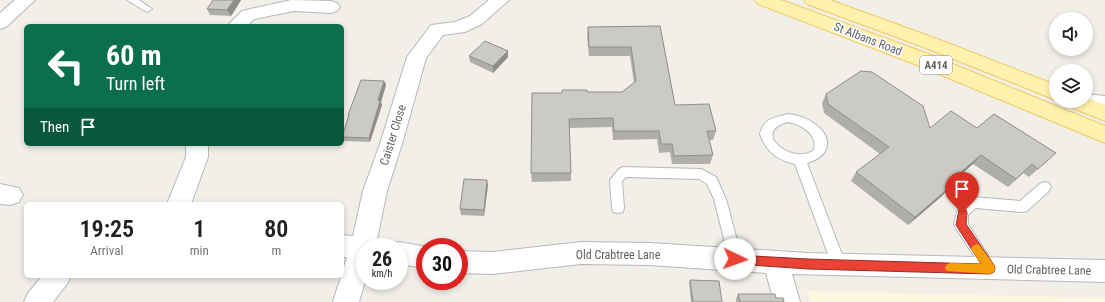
<!DOCTYPE html>
<html lang="en">
<head>
<meta charset="utf-8">
<style>
  body { margin:0; font-family:"Roboto Condensed",sans-serif; background:#f2f2f2; color:#222; height:100vh; display:flex; flex-direction:column; font-size:15px; white-space:nowrap }
  * { box-sizing:border-box; margin:0 }
  p { font-size:13px; color:#767676 }
  .icon { flex:none; width:22px; height:22px; fill:none; stroke:currentColor; stroke-width:2; stroke-linecap:round; stroke-linejoin:round }
  .map { position:relative; flex:1; overflow:hidden }
  .details { position:absolute; left:24px; top:202px; width:320px; height:76px; display:flex; flex-direction:column; background:#fff; border-radius:6px; box-shadow:0 2px 6px #0003 }
  .details>* { flex:none }
  .top-card { position:absolute; left:24px; top:24px; width:320px; height:122px; border-radius:6px; box-shadow:0 2px 6px #0003; background:#0b6e4f; color:#fff; overflow:hidden }
  .buttons { position:absolute; left:1049px; top:12px; display:grid; gap:8px }
  .buttons a { display:grid; place-items:center; width:44px; height:44px; border-radius:50%; background:#fff; box-shadow:0 2px 6px #0003; font-size:20px }
  .speed { position:absolute; left:356px; top:238px; display:flex; gap:8px; font-size:20px; font-weight:700; text-align:center }
  .speed>* { display:grid; place-content:center; width:52px; height:52px; border-radius:50%; background:#fff; box-shadow:0 2px 6px #0003; line-height:1 }
  .speed small { font-size:10px; font-weight:400 }
  .speed .limit { border:6px solid #d22; background:#fff; color:#111 }
  .pin { position:absolute; display:grid; place-items:center; width:34px; height:34px; color:#fff; margin:-41px -17px; border-radius:50% 50% 50% 0; rotate:-45deg; box-shadow:0 0 4px #0007 }
  .pin .icon { rotate:45deg }
  .me { position:absolute; width:44px; margin:-22px; rotate:93deg; stroke-linejoin:round; filter:drop-shadow(0 0 3px #0008) }
  .turn { display:flex; align-items:center; gap:14px; height:84px; padding:0 16px; font-size:18px }
  .turn .icon { width:52px; height:52px; stroke-width:2.5 }
  .turn b { display:block; font-size:28px; line-height:34px }
  .then { display:flex; align-items:center; height:38px; padding:0 16px; background:#0003; gap:8px; font-size:15px }
  .eta { display:flex; justify-content:space-evenly; align-items:center; height:68px; text-align:center }
  .eta b { font-size:24px; font-weight:600; line-height:28px }
  .map>svg:first-child { display:block }
</style>
</head>
<body>
<div class="map">
<svg width="1105" height="302" viewBox="0 0 1105 302">
  <rect width="100%" height="100%" fill="#f1efe8"/>
  <!-- commercial -->
  <path fill="#fef7e0" d="M807,291L1105,298V302H810Z"/>
  <g fill="none" stroke-linecap="round" stroke-linejoin="round">
    <!-- lane casing -->
    <g stroke="#b5b8bc" stroke-width="2">
      <g id="lane">
        <path d="M127,0H139L152,9L147,12Z"/>
        <path d="M788,114C797,115 807,118 815,124C834,138 830,157 807,163L846,265L844,269L839,271L834,269L832,265L795,164C778,160 766,152 760,134C764,118 773,118 788,114ZM788,122C802,125 818,134 814,150C793,166 749,132 788,122Z"/>
        <path d="M623,167L701,169L716,177L726,199L742,259L740,263L735,265L730,263L714,199L707,184L699,179L626,177L622,181L624,208L623,212L618,213L613,212L612,208L610,180L619,169Z"/>
        <path d="M1045,182L1049,183L1051,187L1049,191L1027,211L1022,212L976,208L968,215V224L997,269L995,273L990,275L985,273L954,225C956,212 960,201 973,197L1020,201L1041,183Z"/>
      </g>
    </g>
    <!-- street casing -->
    <g stroke="#b5b8bc" stroke-width="2">
      <g id="street">
        <path d="M15,0H35L6,27L0,29V13Z"/>
        <path d="M291,0L331,1L337,3L340,7L337,11L331,13L294,11L254,19L247,26H227L242,11Z"/>
        <path d="M489,0H509L482,24L465,32L443,35L426,58L402,144L387,191L376,244L377,247H365V281L359,302H333L347,257H342V235L353,236L363,191L380,144L407,57L431,25L455,22L470,16Z"/>
        <path d="M1086,94L1105,96V112L1079,106L1076,101H1086Z"/>
        <path d="M186,144H208V157L191,204H167L186,157Z"/>
        <path d="M0,184L19,188L23,195L19,202L11,205L0,204Z"/>
        <path d="M399,242L428,247H425V268L399,264V247H389L390,245Z"/>
        <path d="M581,242L650,243L808,253L1105,260V282L792,274L800,302H774L766,273L650,265L581,264L492,274L459,273V251L492,252Z"/>
        <path d="M42,276H71L67,284L53,302H24L28,293Z"/>
      </g>
    </g>
    <!-- primary casing -->
    <g stroke="#f2c960" stroke-width="2">
      <g id="primary">
        <path d="M755,0H781L931,55L1105,126V143L917,65L758,4Z"/>
        <path d="M804,0H830L940,40L1056,85V100L926,48L807,4Z"/>
        <path d="M1086,97L1105,105V121L1068,106L1065,101H1086Z"/>
      </g>
    </g>
    <!-- lane -->
    <use href="#lane" fill="#fff" fill-rule="evenodd"/>
    <!-- street -->
    <use href="#street" fill="#fff" fill-rule="evenodd"/>
    <!-- primary -->
    <use href="#primary" fill="#fff2af" fill-rule="evenodd"/>
  </g>
  <!-- wall -->
  <g fill="#afaea9">
    <path d="M241,0L231,16L210,15L207,9Z"/>
    <path d="M660,26L675,105L716,131L713,140H709L713,155L710,164H672L670,152L659,153L657,139L613,140L612,127L569,128L571,173V181L532,182L531,173L587,92H622L634,83L630,56H589L587,36L588,27Z"/>
    <path d="M508,51V57L493,73L470,62L469,56Z"/>
    <path d="M384,81L386,85L381,102L382,105L370,142L343,141L342,138V136L349,117L348,115Z"/>
    <path d="M826,94L930,128H977L1047,161L1029,177L1023,173L1008,187L973,164L948,186L942,196L908,225L851,181L856,172L880,154L824,113L822,103Z"/>
    <path d="M488,185L484,216L461,215L460,209Z"/>
    <path d="M690,280L722,302H691L689,282Z"/>
    <path d="M738,294L776,298L784,302H736V299Z"/>
  </g>
  <!-- shaded-wall -->
  <g fill="#8f8d8a">
    <path d="M234,0H241L231,16L227,10Z"/>
    <path d="M508,51V57L493,73V66Z"/>
    <path d="M384,81L386,85L381,102L382,105L370,142L369,138L378,100Z"/>
    <path d="M981,155L973,164L939,193L946,185Z"/>
    <path d="M1032,164L1023,173L1008,187L1016,179Z"/>
    <path d="M487,180L488,185L484,216V210Z"/>
    <path d="M950,187L942,196L908,225L915,217Z"/>
  </g>
  <!-- building -->
  <g fill="#cccac5" stroke="#8f8d8a">
    <path d="M213,0H234L227,10L207,9Z"/>
    <path d="M660,26L675,105L709,104L716,131H707L713,155L674,156L672,144H661L659,131H614L613,118L569,119L571,173H531L532,93H562V90H587V92H622L636,81L631,47H589L588,27Z"/>
    <path d="M485,41L508,51L493,66L469,56Z"/>
    <path d="M861,71L872,72L923,106L930,128L951,111L977,128L994,114L1056,153L1038,169L1032,164L1016,179L981,155L946,185L950,187L915,217L856,172L889,147L828,104L826,94Z"/>
    <path d="M361,80L384,81L378,100L380,101L369,138L342,137L349,115H348Z"/>
    <path d="M464,179L487,180L484,210L460,209Z"/>
    <path d="M690,280L719,281L722,302H693Z"/>
    <path d="M738,294H775L776,298H783L784,302H740Z"/>
  </g>
  <!-- route -->
  <path fill="#ea4335" stroke="#982c22" d="M962,209L966,210L967,213L966,224L994,265L995,269L994,272L990,274L808,269L735,264L731,263L730,259L731,256L735,255L808,259L981,264L956,225L959,210Z"/>
  <!-- slow -->
  <path fill="#f59e0b" d="M977,244L980,246L994,265L995,269L994,272L990,274L947,271L945,268L947,264L951,263L981,264L971,249L973,246Z"/>
  <g text-anchor="middle" dominant-baseline="central" stroke-width="3.5" stroke-linejoin="round" paint-order="stroke">
    <!-- shield labels -->
    <rect fill="#fff" stroke="#8f9295" stroke-width="1" x="920" y="56" width="32" height="18" rx="3"/>
    <g font-size="11" font-weight="bold" fill="#5f6368">
      <text x="936" y="65">A414</text>
    </g>
    <!-- street labels -->
    <g font-size="12" fill="#5f6368" stroke="#fff">
      <text transform="translate(868 39) rotate(21)">St Albans Road</text>
      <text transform="translate(393 135) rotate(-73)">Caister Close</text>
      <text x="618" y="255">Old Crabtree Lane</text>
      <text transform="translate(1049 270) rotate(1)">Old Crabtree Lane</text>
    </g>
  </g>
</svg>
<div class="buttons">
<a><svg class="icon" aria-label="sound" viewBox="0 0 24 24"><path d="M4 9h4l5-4v14l-5-4H4zM17 9q2 3 0 6"/></svg></a>
<a><svg class="icon" aria-label="layers" viewBox="0 0 24 24"><path d="M12 4l9 5-9 5-9-5zM3 14l9 5 9-5"/></svg></a>
</div>
<div class="speed"><div>26<small>km/h</small></div><div class="limit">30</div></div>
<div class="pin" style="left:962px;top:213px;background:#d93025"><svg class="icon" aria-label="arrive" viewBox="0 0 24 24"><path d="M6 21V4h12l-3 4 3 4H6"/></svg></div>
<svg class="me" style="left:735px;top:259px" viewBox="-20 -20 40 40"><circle r="19" fill="#fff"/><path d="M0-13L10 11 0 6-10 11z" fill="#ea4335"/></svg>
<div class="top-card">
<div class="turn"><svg class="icon" aria-label="left" viewBox="0 0 24 24"><path d="M17 20v-9H6M10 6l-5 5 5 5"/></svg><div><b>60 m</b>Turn left</div></div>
<div class="then">Then<svg class="icon" aria-label="arrive" viewBox="0 0 24 24"><path d="M6 21V4h12l-3 4 3 4H6"/></svg></div>
</div>
<section class="details">
<div class="eta">
<div><b>19:25</b><p>Arrival</p></div>
<div><b>1</b><p>min</p></div>
<div><b>80</b><p>m</p></div>
</div>
</section>
</div>
</body>
</html>
